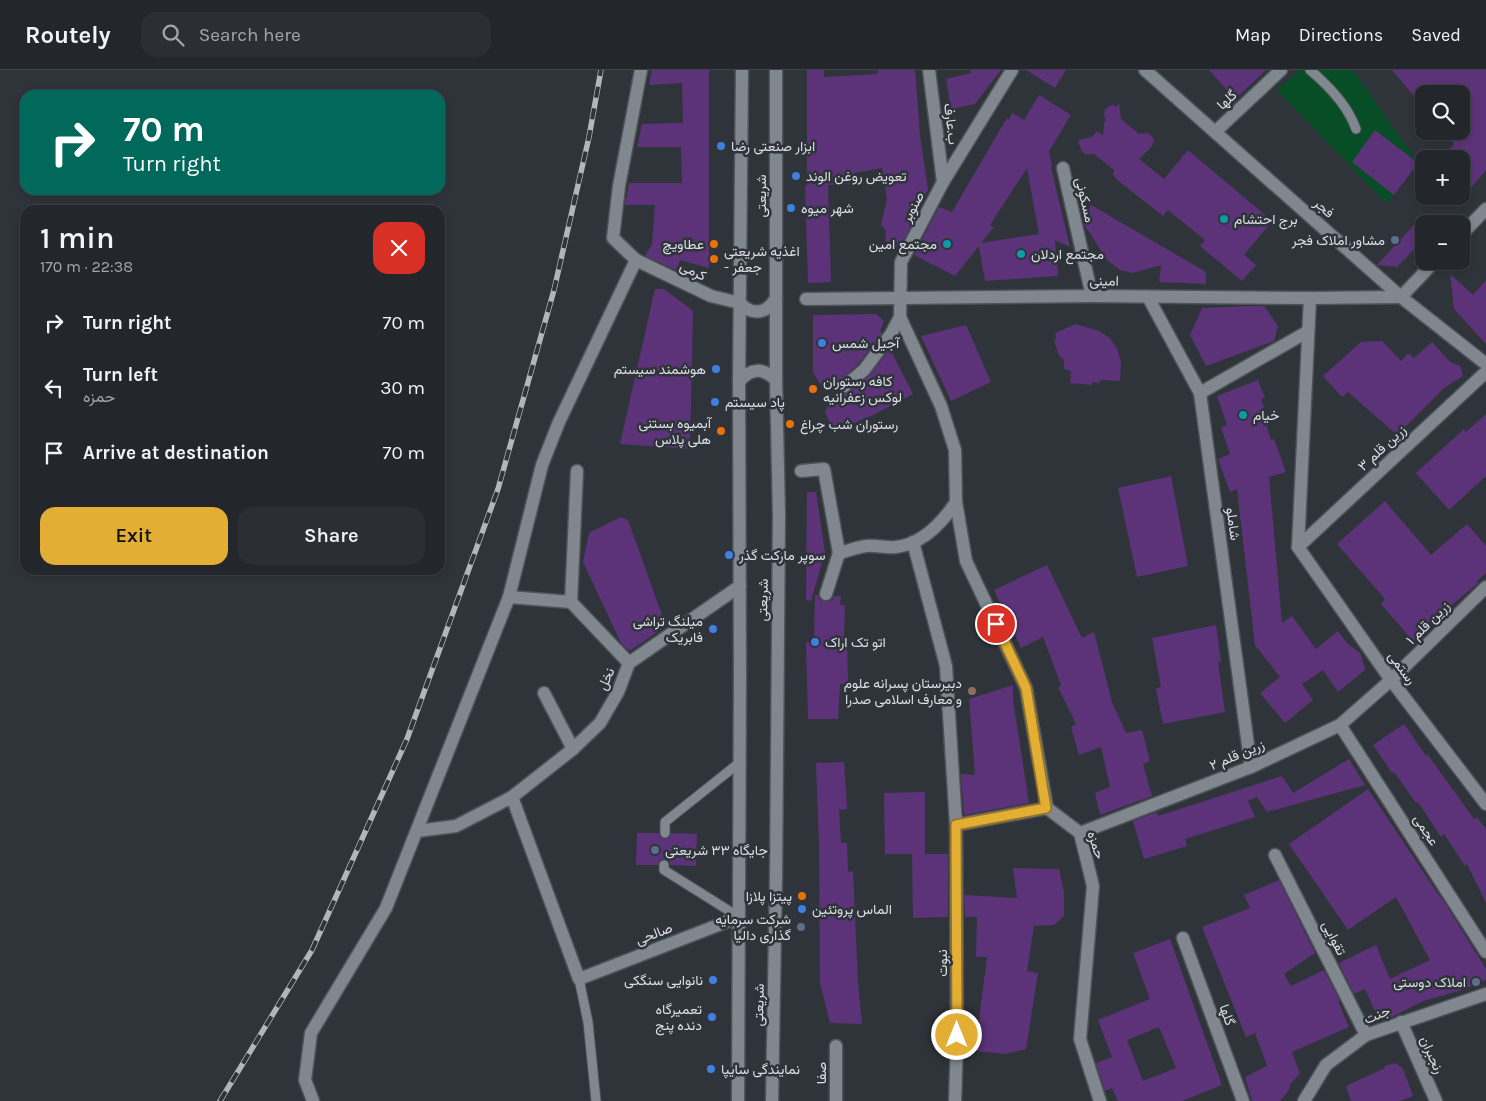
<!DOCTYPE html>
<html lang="en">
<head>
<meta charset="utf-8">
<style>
  body { margin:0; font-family:Karla,Vazirmatn,sans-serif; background:#2b2f34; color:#f1f3f6; height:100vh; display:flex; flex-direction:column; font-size:19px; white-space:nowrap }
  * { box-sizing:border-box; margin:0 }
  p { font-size:16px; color:#a3a5a9 }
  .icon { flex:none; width:28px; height:28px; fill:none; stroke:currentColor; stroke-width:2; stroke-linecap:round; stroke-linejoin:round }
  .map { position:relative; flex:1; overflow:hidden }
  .drawer { position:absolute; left:20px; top:135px; width:425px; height:370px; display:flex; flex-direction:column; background:#23272c; border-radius:15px; box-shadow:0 2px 8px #0003,0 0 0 1px #404448 }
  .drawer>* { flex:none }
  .hud { position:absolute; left:20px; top:20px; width:425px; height:105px; border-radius:15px; box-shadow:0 2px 8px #0003,0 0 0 1px #404448; background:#00695c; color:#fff; overflow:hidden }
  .fabs { position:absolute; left:1415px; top:15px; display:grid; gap:10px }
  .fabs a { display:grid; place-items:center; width:55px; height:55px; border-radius:10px; background:#23272c; box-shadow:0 2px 8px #0003,0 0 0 1px #404448; font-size:25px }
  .pin { position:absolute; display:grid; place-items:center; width:42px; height:42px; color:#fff; margin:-21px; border:2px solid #fff; border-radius:50%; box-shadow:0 1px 5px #0007 }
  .me { position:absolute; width:55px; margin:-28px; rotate:0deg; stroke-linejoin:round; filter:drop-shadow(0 0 4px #0008) }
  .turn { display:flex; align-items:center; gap:18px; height:105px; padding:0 20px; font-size:22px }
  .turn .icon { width:65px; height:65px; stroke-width:2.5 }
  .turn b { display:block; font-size:35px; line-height:42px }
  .round { display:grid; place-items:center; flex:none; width:52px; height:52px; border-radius:15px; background:#2b2f34 }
  .headline { display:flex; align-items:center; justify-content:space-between; height:85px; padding:0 20px }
  h1 { font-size:30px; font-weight:600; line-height:38px }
  .action { display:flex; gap:10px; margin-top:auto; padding:10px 20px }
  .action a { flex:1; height:58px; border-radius:15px; background:#e3ae34; color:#111; font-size:20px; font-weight:600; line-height:58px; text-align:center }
  .action a+a { background:#2b2f34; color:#f1f3f6 }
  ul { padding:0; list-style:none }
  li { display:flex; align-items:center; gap:15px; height:65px; padding:0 20px }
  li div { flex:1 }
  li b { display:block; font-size:19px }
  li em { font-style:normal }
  header { display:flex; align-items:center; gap:30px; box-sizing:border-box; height:70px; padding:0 25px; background:#23272c; border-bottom:1px solid #404448 }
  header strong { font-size:24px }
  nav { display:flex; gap:28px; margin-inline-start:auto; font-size:18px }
  .search { width:350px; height:45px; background:#2b2f34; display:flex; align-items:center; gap:12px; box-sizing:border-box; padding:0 18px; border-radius:15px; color:#a3a5a9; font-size:19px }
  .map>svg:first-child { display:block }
</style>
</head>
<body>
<header>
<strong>Routely</strong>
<div class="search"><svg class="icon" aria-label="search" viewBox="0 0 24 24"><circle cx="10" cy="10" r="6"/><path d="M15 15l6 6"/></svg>Search here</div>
<nav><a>Map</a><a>Directions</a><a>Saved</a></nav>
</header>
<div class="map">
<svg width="1486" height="1031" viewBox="0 0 1486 1031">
  <rect width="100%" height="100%" fill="#2f343a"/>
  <!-- green -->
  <path fill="#074d26" d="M1300,0H1353L1418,93L1375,61L1352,92L1394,125L1386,133L1277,20Z"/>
  <!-- building -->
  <g fill="#5c3378" fill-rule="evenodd">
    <path d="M652,0H709V198L680,190L676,200L645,186L652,174L655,135H625L629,113H682L681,77H637L642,54L683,53L682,13L649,15Z"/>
    <path d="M807,0H824V7L878,4V0H915L920,65L928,120L922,130L924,131L900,177L896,176L895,178L885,170L886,161L881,155L887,129L882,98L854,103V114L828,115L831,212L808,213L805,116H807Z"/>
    <path d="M971,0H1001L975,34L951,39L946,9L971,3Z"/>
    <path d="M1026,0H1066L1055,18Z"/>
    <path d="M1209,0H1266L1235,29Z"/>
    <path d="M1392,0H1486V100L1461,130V89H1442L1454,74L1444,61H1461V24H1424V38Z"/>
    <path d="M1039,25L1071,45L1049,81L1052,96L1051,97L1070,177L1055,170L1058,206L985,211L979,176L955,206L914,185L939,137L952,142L1007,48L1009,50L1012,43L1024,50ZM1027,98L1039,164L981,173L994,157L990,155Z"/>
    <path d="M1119,33L1121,49L1139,64L1148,63L1152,66L1154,71L1152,76L1139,89L1164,109L1188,80L1272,151L1244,185L1256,195L1242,211L1200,176L1205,170L1168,140L1163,146L1116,109L1113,104L1114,100L1094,84H1085L1081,80L1078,70L1092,67L1097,61L1103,65L1104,53L1106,50L1104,45L1105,39L1110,36L1114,35L1116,37Z"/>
    <path d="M1375,60L1418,93L1394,125L1352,92Z"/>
    <path d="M1091,135L1206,202V214L1159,212L1161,195L1133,203L1120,200L1107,190L1084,154L1083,148Z"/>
    <path d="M1424,144V169L1397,197L1377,195Z"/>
    <path d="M1450,204L1473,225L1486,210V274L1454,239Z"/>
    <path d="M655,219H664L693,241L690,379L620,374Z"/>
    <path d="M1247,236H1264L1278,256L1274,271L1206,296L1190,265L1202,238Z"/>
    <path d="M876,244L884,251L880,261L882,263L858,294L838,313L820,314L813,302V245Z"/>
    <path d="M1076,254L1099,261L1110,268L1117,279L1121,292L1120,311L1100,310L1099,313L1092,312V315L1070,313L1071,301L1064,299V290L1059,285L1054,271L1056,268L1055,263Z"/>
    <path d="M966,255L991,312L951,331L921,266Z"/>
    <path d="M1382,271L1401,291L1408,283L1414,288L1432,272L1450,292L1460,296L1463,306L1444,318L1397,365L1348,322L1342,327L1323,306L1361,272Z"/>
    <path d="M890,279L913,324L871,346L833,362L825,341L838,321L843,324L850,322L870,305Z"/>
    <path d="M1258,310L1265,328L1261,329L1264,338L1261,339L1271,370L1274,369L1286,402L1269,407L1282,553L1292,546L1316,579L1338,561L1347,573L1361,584L1365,600L1338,622L1323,600L1302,614L1313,630L1285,653L1260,623L1280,607L1255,575L1237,419L1230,422L1218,389L1230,384L1221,357L1227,355L1217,326Z"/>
    <path d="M1486,344V406L1449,440L1416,403L1464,359L1466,362Z"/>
    <path d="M1171,406L1188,496L1137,507L1118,418Z"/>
    <path d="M807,422H816L825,482L811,531L806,530Z"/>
    <path d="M1385,431L1431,485L1467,454L1486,476V503L1477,511L1478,513L1433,551L1435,552L1413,571L1381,534L1385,529L1337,474Z"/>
    <path d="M621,447L628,450L666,556L631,580L627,579L621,573L583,492L589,463Z"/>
    <path d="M1047,495L1082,568L1094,562L1112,632L1126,663L1142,660L1150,691L1143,694L1152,726L1100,745L1095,723L1110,717L1101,677L1079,685L1071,657L1076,654L1058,617L1061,615L1043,567L1021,578L994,520Z"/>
    <path d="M815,525H818L820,530L827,532L832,530L834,526H841L840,535H845L844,568H847L848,614H840L838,649H808L806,572L814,571Z"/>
    <path d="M1216,555L1221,592H1218L1225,642L1163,654L1156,618L1161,617L1152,568Z"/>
    <path d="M1013,615V630L1029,733L964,745L961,704L975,705L969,629Z"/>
    <path d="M1404,654L1426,686L1428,685L1474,749L1477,747L1486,759V833L1467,794L1465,796L1444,764L1441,767L1418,732L1416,733L1394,702L1392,703L1373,675Z"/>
    <path d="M1349,689L1365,715L1267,742L1257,727L1248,731L1255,747L1185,769L1187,776L1144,789L1133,751L1157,742L1158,746L1282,706L1293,723Z"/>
    <path d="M844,692L847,739L839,740L841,773H847L848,802L853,801L858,913L862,954L830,953L820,913L819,774L816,693Z"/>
    <path d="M1368,719L1440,827H1441L1486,899V910L1462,920L1423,931L1390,948L1387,944L1378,948L1365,919L1354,924L1339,893L1376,875L1390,909L1430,890L1396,827L1348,860L1289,774Z"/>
    <path d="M925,722V784H948V847L913,848L912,784H885L884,723Z"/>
    <path d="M637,763H659L660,767L665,769L669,768L671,763L697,764L696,796L670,795L669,791L664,789L660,790L658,795H636Z"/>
    <path d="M1013,798L1059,799L1064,822V846L1054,855L1034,856L1027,901L1038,903L1026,979L1006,984L975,981L987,887H976L977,847H965L964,825L1017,828Z"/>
    <path d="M1279,810L1315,883L1284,904L1291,916L1324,900L1340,931H1338L1349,957L1292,982L1300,1004L1290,1014L1289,1020L1280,1031H1252L1245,1007L1267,996L1255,963L1246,967L1202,857L1250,838L1244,825Z"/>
    <path d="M1170,869L1222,1015L1182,1031H1118L1112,1018L1105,1021L1096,993L1112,987L1098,950L1150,929L1133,883ZM1159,957L1176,998L1143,1011L1127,970Z"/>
    <path d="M1396,993L1403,999L1413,1026L1400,1031H1351L1346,1016L1385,998L1384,996Z"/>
  </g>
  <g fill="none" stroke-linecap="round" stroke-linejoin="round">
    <!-- service casing -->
    <g stroke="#4e5357" stroke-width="11">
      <g id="service">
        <path d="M1310,0C1329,16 1348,36 1356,59"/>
        <path d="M665,763V752L739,693"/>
        <path d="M664,795V800L739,847"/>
        <path d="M579,909L588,952L596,1031"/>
      </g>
    </g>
    <!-- minor casing -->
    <g stroke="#4e5357" stroke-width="15">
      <g id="minor">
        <path d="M641,0L619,116L613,168L636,190L711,226L740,233"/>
        <path d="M929,0L943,112"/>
        <path d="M1215,62L1281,0"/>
        <path d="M1063,98L1092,226"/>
        <path d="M1461,165L1486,139"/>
        <path d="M1148,227L1200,323L1251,697"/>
        <path d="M806,229L1092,226L1310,228L1401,227L1435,191"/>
        <path d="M900,247L941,336L955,380L956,432L966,491L1026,618L1047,738L1080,763L1093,816L1080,969L1100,1031"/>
        <path d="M845,316L864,300L891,264L900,247L901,192L943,112L1012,0"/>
        <path d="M1200,323L1307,262"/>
        <path d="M801,401L824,399L839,483C848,481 857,477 866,476C876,475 886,478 896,477C923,474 942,453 956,432"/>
        <path d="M913,472L946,596L956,755L957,971L955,1031"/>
        <path d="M1298,477L1391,610L1486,734"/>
        <path d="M1298,477L1486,302"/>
        <path d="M1298,477L1310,228"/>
        <path d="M826,524L839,483"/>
        <path d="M509,527L571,532L629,593"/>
        <path d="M571,532L577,401"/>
        <path d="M544,623L573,679"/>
        <path d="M1340,655L1486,882"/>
        <path d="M512,727L579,909L739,847"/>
        <path d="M956,755L1047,738"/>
        <path d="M417,761L456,756L512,727L573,679L600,653L618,622L629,593L740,516"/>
        <path d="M1080,763L1251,697L1340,655L1391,610L1486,517"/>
        <path d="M1275,785L1366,965"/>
        <path d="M1183,868L1243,1031"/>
        <path d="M1401,952L1436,1031"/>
        <path d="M836,976V1031"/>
        <path d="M313,1031L305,1010L311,963L386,838L509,527L542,395L559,352L636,190"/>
      </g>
    </g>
    <!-- tertiary casing -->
    <g stroke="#4e5357" stroke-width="15">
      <g id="tertiary">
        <path d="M1145,0L1401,227L1486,294"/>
        <path d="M1304,1031L1326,995L1366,965L1486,924"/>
      </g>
    </g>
    <!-- secondary casing -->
    <g stroke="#4e5357" stroke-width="15">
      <g id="secondary">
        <path d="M740,233C752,246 767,244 776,228"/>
        <path d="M739,312C750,298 763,297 776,310"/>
        <path d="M738,1031L740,606L739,312L742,0"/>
        <path d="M772,1031L776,806L779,445L776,310V0"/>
      </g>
    </g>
    <!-- service -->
    <use href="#service" stroke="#81878e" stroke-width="9"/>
    <!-- minor -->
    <use href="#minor" stroke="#81878e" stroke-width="12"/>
    <!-- tertiary -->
    <use href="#tertiary" stroke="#81878e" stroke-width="12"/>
    <!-- secondary -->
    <use href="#secondary" stroke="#81878e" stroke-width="12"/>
    <!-- rail casing -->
    <g stroke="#b2b6ba" stroke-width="5.5">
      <path id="rail" d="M220,1031L312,880L407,669L498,419L554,220L589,67L601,0"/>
    </g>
    <!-- rail -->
    <use href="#rail" stroke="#2f343a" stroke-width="4" stroke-dasharray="11" stroke-linecap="butt"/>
  </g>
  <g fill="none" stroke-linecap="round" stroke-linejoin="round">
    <!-- route casing -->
    <g stroke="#947122" stroke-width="12">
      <path id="route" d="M957,965L956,755L1046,738L1026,618L996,554"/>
    </g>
    <!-- route -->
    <use href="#route" stroke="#e3ae34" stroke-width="9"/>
  </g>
  <!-- markers -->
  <g fill="#3f7fe0" stroke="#2f343a" stroke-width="2">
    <circle cx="721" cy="76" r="5"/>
    <circle cx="796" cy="106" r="5"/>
    <circle cx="791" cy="138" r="5"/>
    <circle cx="822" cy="273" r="5"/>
    <circle cx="716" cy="299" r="5"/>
    <circle cx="715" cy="332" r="5"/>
    <circle cx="729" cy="485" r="5"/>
    <circle cx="713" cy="559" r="5"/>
    <circle cx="815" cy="572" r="5"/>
    <circle cx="802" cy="839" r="5"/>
    <circle cx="713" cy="910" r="5"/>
    <circle cx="712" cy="947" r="5"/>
    <circle cx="711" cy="999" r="5"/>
  </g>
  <g fill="#0f9aa8" stroke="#2f343a" stroke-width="2">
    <circle cx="1224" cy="149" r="5"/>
    <circle cx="947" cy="174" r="5"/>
    <circle cx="1021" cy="184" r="5"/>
    <circle cx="1243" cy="345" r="5"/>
  </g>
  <g fill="#5c6f8a" stroke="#2f343a" stroke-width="2">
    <circle cx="1395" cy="170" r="5"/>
    <circle cx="655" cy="780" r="5"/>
    <circle cx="801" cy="857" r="5"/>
    <circle cx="1476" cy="912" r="5"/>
  </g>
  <g fill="#e8710a" stroke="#2f343a" stroke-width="2">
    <circle cx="714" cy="174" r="5"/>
    <circle cx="714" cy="189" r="5"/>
    <circle cx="813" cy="319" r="5"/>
    <circle cx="790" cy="354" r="5"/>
    <circle cx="721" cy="361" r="5"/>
    <circle cx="802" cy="826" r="5"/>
  </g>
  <circle fill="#8d6e63" stroke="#2f343a" stroke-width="2" cx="972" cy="621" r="5"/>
  <g text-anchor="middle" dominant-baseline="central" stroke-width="5" stroke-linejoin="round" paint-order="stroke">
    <!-- street labels -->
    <g font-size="14" fill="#dcdfe3" stroke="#2f343a">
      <text transform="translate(1227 30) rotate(-43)">گلها</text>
      <text transform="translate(951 54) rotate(83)">ب.عارف</text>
      <text transform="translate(761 126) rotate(-90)">شریعتی</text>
      <text transform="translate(1085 130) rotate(77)">مسکونی</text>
      <text transform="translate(913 137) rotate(-62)">صنوبر</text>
      <text transform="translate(1324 138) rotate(42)">فجر</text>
      <text transform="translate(693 201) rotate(26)">کرمی</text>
      <text transform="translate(1104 211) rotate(1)">امینی</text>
      <text transform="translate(1382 378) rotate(-43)">زرین قلم ۳</text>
      <text transform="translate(1233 454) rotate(82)">شاملو</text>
      <text transform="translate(763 530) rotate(-89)">شریعتی</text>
      <text transform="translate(1428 553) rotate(-45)">زرین قلم ۱</text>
      <text transform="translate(1402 598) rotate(54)">رستمی</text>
      <text transform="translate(606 609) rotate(-66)">نخل</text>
      <text transform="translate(1237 685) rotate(-23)">زرین قلم ۲</text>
      <text transform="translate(1426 760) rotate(57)">عجمی</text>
      <text transform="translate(1096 775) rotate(72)">حمزه</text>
      <text transform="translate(654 864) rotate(-21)">صالحی</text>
      <text transform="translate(1334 868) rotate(63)">تقوایی</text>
      <text transform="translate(942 893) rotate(-90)">نبوت</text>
      <text transform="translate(759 935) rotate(-89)">شریعتی</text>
      <text transform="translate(1227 945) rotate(70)">گلها</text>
      <text transform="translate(1377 945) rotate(-22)">جنت</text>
      <text transform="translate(1432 985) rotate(66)">رنجبران</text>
      <text transform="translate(821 1003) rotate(-90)">صفا</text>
    </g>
    <!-- poi labels -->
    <g font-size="14" fill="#dcdfe3" stroke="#2f343a" text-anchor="start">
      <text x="731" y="76">ابزار صنعتی رضا</text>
      <text x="806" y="106">تعویض روغن الوند</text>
      <text x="801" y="138">شهر میوه</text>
      <text x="1234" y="149">برج احتشام</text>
      <text x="1385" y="170" text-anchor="end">مشاور املاک فجر</text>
      <text x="704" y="174" text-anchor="end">عطاویچ</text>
      <text x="937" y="174" text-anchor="end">مجتمع امین</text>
      <text x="724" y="181">اغذیه شریعتی<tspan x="724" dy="16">- جعفر</tspan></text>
      <text x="1031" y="184">مجتمع اردلان</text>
      <text x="832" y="273">آجیل شمس</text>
      <text x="706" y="299" text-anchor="end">هوشمند سیستم</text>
      <text x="823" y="311">کافه رستوران<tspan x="823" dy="16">لوکس زعفرانیه</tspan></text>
      <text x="725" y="332">پاد سیستم</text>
      <text x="1253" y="345">خیام</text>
      <text x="711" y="353" text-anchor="end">آبمیوه بستنی<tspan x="711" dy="16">هلی پلاس</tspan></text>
      <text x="800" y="354">رستوران شب چراغ</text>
      <text x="739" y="485">سوپر مارکت گذر</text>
      <text x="703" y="551" text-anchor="end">میلنگ تراشی<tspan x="703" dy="16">فابریک</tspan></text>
      <text x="825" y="572">اتو تک اراک</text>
      <text x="962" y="613" text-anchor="end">دبیرستان پسرانه علوم<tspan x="962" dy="16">و معارف اسلامی صدرا</tspan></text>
      <text x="665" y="780">جایگاه ۳۳ شریعتی</text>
      <text x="792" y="826" text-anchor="end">پیتزا پلازا</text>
      <text x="812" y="839">الماس پروتئین</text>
      <text x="791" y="849" text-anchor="end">شرکت سرمایه<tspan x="791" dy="16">گذاری دالیا</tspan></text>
      <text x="703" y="910" text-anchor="end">نانوایی سنگکی</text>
      <text x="1466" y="912" text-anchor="end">املاک دوستی</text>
      <text x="702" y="939" text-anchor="end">تعمیرگاه<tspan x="702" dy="16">دنده پنج</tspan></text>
      <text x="721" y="999">نمایندگی سایپا</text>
    </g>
  </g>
</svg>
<div class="fabs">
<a><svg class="icon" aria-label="search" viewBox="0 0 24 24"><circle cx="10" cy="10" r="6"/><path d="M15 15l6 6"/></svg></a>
<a>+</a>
<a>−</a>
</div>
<div class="pin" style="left:996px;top:554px;background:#d93025"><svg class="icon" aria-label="arrive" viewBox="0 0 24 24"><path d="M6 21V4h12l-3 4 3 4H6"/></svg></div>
<svg class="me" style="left:957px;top:965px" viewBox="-20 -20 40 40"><circle r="17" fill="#e3ae34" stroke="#fff" stroke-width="3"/><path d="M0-11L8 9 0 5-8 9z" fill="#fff"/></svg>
<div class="hud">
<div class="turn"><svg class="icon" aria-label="right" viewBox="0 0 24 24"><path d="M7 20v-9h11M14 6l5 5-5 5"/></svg><div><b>70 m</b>Turn right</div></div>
</div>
<section class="drawer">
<div class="headline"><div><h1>1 min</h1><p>170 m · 22:38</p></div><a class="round" style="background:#d93025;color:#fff"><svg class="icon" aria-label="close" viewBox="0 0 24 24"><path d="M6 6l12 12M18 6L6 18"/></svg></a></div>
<ul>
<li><svg class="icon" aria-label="right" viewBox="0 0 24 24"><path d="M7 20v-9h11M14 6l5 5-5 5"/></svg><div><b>Turn right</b></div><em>70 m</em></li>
<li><svg class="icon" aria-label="left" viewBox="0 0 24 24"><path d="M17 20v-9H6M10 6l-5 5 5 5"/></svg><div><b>Turn left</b><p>حمزه</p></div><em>30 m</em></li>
<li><svg class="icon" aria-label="arrive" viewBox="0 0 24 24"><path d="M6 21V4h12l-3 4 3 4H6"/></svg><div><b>Arrive at destination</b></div><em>70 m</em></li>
</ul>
<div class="action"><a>Exit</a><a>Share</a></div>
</section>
</div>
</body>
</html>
